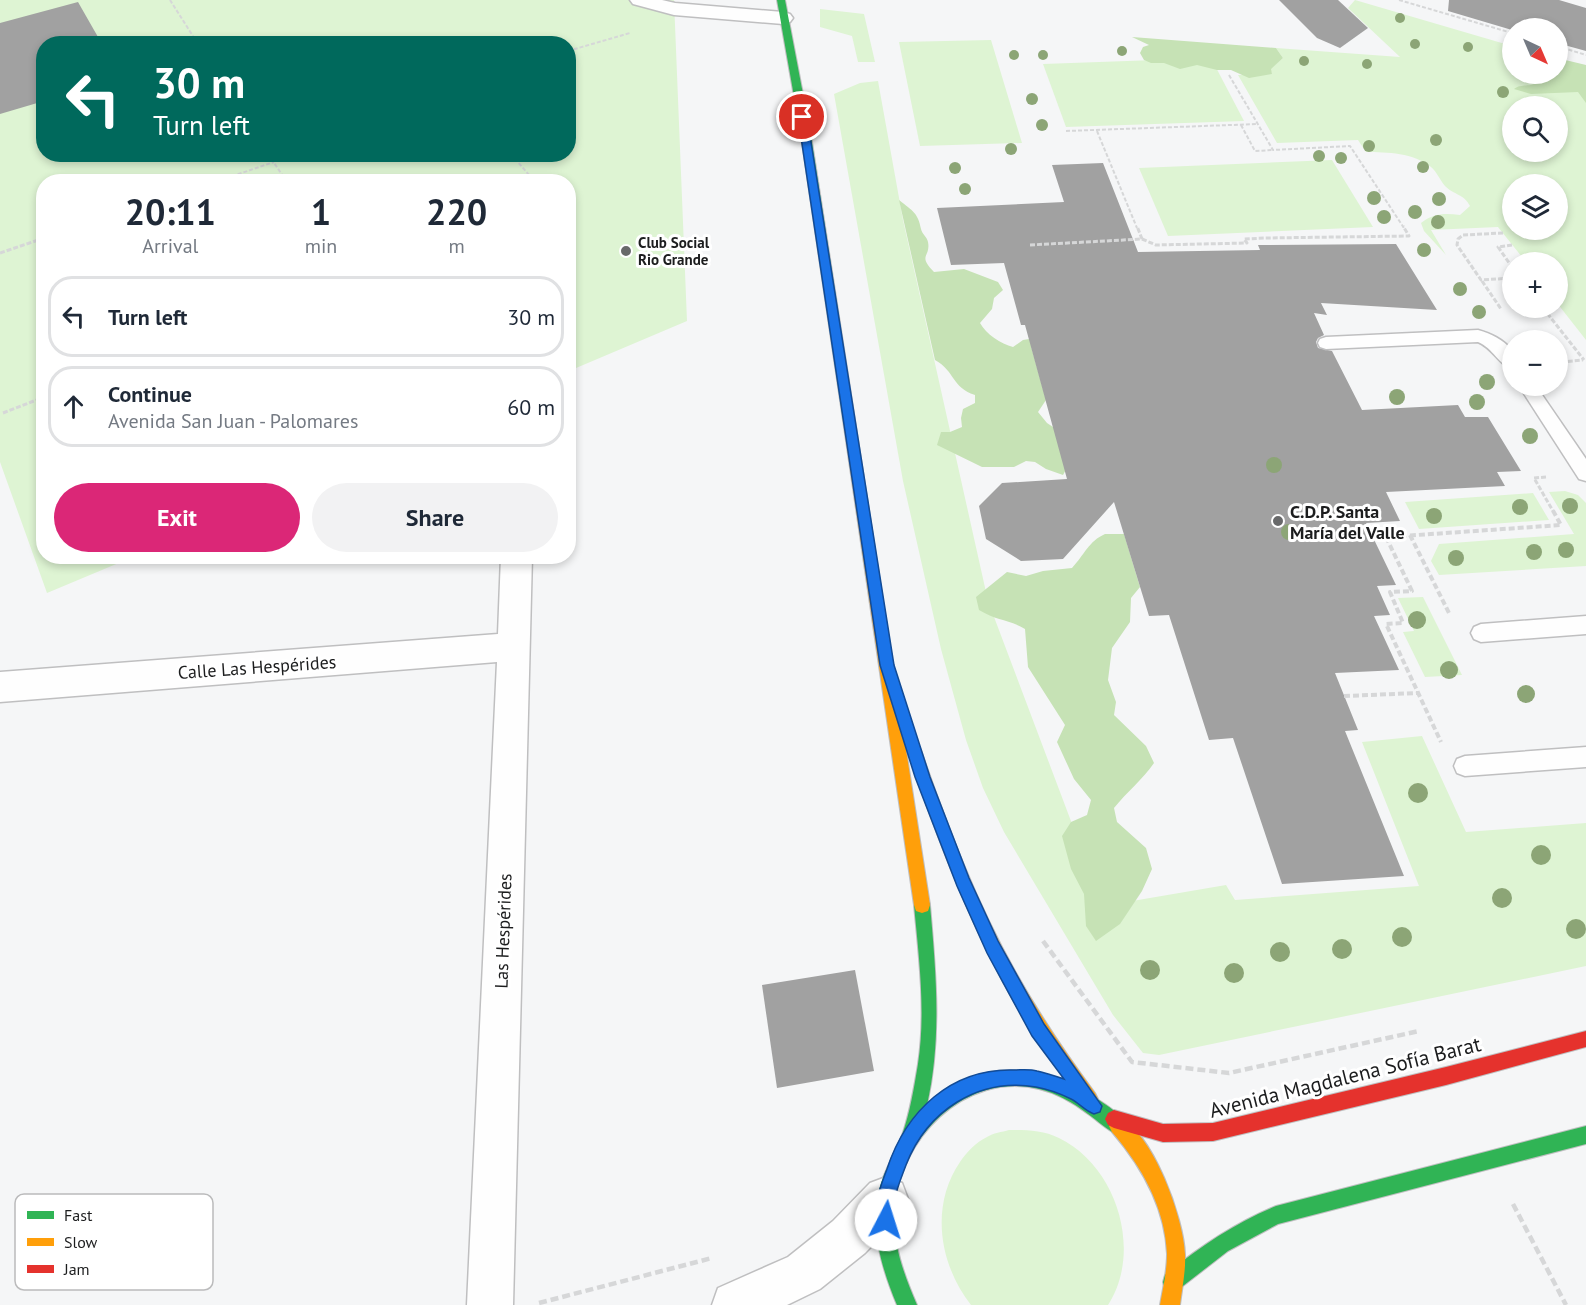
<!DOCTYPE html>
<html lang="en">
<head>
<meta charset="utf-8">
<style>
  body { margin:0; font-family:"PT Sans",sans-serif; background:#f2f2f3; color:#1f2937; height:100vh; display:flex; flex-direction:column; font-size:22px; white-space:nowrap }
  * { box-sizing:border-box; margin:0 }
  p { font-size:20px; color:#747a83 }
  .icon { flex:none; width:33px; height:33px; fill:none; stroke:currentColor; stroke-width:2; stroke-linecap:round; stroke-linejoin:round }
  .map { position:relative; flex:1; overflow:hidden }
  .details { position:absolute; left:36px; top:174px; width:540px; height:390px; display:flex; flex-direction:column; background:#fff; border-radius:24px; box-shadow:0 3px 9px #0003 }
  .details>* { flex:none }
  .guide { position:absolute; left:36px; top:36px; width:540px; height:126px; border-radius:24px; box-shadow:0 3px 9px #0003; background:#00695c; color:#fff; overflow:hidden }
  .needle { width:39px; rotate:136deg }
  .controls { position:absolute; left:1502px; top:18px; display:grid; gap:12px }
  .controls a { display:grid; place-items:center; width:66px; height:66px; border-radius:50%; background:#fff; box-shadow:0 3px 9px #0003; font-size:30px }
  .pin { position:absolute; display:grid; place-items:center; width:51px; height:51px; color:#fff; margin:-26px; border:3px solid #fff; border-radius:50%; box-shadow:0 2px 6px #0007 }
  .me { position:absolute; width:66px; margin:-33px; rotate:5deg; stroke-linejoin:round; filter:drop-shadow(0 0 4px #0008) }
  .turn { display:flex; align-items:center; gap:21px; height:126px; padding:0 18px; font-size:27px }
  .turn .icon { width:78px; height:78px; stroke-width:2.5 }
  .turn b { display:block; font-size:42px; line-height:51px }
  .eta { display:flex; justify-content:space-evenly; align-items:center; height:102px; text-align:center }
  .eta b { font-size:36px; font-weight:800; line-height:42px }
  .primary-button { display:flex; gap:12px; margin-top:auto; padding:12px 18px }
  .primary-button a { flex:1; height:69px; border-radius:36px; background:#db2777; color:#fff; font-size:24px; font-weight:800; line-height:69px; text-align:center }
  .primary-button a+a { background:#f2f2f3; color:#1f2937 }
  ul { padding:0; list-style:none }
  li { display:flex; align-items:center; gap:18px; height:81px; margin:0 12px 9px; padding:0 6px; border:3px solid #e0e1e3; border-radius:24px }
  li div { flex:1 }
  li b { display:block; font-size:22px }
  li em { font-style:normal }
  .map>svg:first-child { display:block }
</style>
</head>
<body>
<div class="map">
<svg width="1586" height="1305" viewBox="0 0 1586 1305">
  <rect width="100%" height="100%" fill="#f5f6f7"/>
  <!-- green -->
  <g fill="#def4d3" fill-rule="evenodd">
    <path d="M0,0H674L687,321L569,371L568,182H44V556L133,557L47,593L0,462ZM44,44H568V154H44Z"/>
    <path d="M1355,0L1512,46V74H1557L1586,68V340L1557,303V262H1526L1498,227L1431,230L1446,255L1424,231L1421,223C1433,213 1445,213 1460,215L1470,206C1464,194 1454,195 1445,186C1440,180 1437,172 1431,167C1414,153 1387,152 1366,152L1358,140L1277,143L1238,75L1272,74L1270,69L1283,58L1276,48L1400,57L1348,8ZM1512,106H1557V152H1512ZM1512,184H1557V230H1512Z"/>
    <path d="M820,9L864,14L875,62H858L852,36L820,27Z"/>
    <path d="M991,40L1022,143L920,146L899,42Z"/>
    <path d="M1211,58L1244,121L1066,127L1043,64Z"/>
    <path d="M878,81L903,220L988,601L1103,906L1226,885L1235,900L1419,886L1362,742L1422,736L1466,832L1586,823V966L1159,1055L1143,1053L1113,1015L1004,832L983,788L966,740L941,649L903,481L834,94L860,83Z"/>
    <path d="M1332,160L1373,227L1168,236L1139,168Z"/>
    <path d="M1565,491L1578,495L1586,503V566L1439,575L1431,561L1439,544L1574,534L1549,492Z"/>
    <path d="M1533,493L1549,520L1419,529L1405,502Z"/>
    <path d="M1423,597L1462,675L1425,677L1403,632L1414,631L1398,598Z"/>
    <path d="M1009,1130C1026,1130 1043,1130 1059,1138C1117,1166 1143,1251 1108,1305H971C939,1264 930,1206 960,1162C966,1153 976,1142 987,1137C993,1133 1002,1132 1009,1130Z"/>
  </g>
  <!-- forest -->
  <g fill="#c6e2b5">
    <path d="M1132,37L1276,48L1283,58L1271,69L1272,74L1249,78L1231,70H1217L1197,65L1180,69L1164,63H1151L1144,60L1140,53L1143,47L1149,45Z"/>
    <path d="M1557,58L1586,65V103L1578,92L1531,94L1514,89C1521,83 1530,88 1537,82V74H1557Z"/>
    <path d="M899,200C913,211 918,213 921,229C922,234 927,237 928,242C931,257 917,255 934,272L964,269L998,282L1003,290L994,298L992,309L980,323C986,334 1001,344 1013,347L1023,340L1035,338L1031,346L1046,400L1038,412L1047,423L1059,431L1068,466L1063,475L1046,469L1035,462L1026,461L1014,467H982L937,445L941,432H950L962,427L961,418L963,409L975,403V395C951,387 956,372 935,360Z"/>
    <path d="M1105,534H1124L1140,587L1131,598L1130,622L1112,648L1108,680L1116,702L1114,715L1146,746L1154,763C1142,780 1127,792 1114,808L1117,822L1146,848L1152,869L1142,891L1120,924L1096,941L1086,926L1084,894L1071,869L1062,836L1071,822L1087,815L1091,800L1074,779L1057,742L1065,725L1028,667L1025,629C1008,619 997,621 979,610L976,597L1007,572L1026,576L1043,571L1072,568C1084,555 1089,541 1105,534Z"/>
  </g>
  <!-- building -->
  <g fill="#a1a1a1">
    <path d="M1279,0H1338L1368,28L1340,48L1317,38Z"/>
    <path d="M1449,0H1559L1586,8V51L1557,43V28L1512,30L1448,11Z"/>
    <path d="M78,2L102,44H44V101L0,114V23Z"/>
    <path d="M1103,163L1138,252L1260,250L1258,245L1396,244L1437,310L1321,303L1327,315L1314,313L1324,335L1318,338L1316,342L1318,348L1332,351L1362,410L1458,405L1465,417H1488L1521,471L1497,472L1505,486L1386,492L1400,521L1366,523L1396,585L1377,586L1390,615L1374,616L1399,670L1335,673L1358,730L1345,731L1404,876L1282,884L1233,738L1209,740L1169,615L1149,616L1114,502L1063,559L1021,561L986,539L979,506L1002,483L1067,479L1025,325H1021L1004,263L951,265L937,208L1064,202L1052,165Z"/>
    <path d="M855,970L874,1071L777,1088L762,985Z"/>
  </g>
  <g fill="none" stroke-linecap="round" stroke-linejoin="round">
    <!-- lane casing -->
    <g stroke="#bfbfc0" stroke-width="3">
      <g id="lane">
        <path d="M1478,330C1492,334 1502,339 1512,350V369C1500,366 1493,348 1478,342L1326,349L1320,347L1318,343L1320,339L1326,337Z"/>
        <path d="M1519,386H1536L1586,459V481L1579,479Z"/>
        <path d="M1586,616V634L1481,642L1474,639L1471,633L1474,627L1481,624Z"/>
        <path d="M1586,747V767L1465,776L1457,773L1454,766L1457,759L1465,756Z"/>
      </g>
    </g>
    <!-- street casing -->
    <g stroke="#bfbfc0" stroke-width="3">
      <g id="street">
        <path d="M630,0H662L675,3L783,12L790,14L793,18L790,22L783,24L674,15L633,4Z"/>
        <path d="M501,556H532L513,1305H467L497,662L0,702V672L498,634Z"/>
        <path d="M886,1177L902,1183L908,1199L902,1215L865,1253L820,1289L787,1305H712L718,1288L788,1257L833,1221L870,1183Z"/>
      </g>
    </g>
    <!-- fast casing -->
    <g stroke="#bfbfc0" stroke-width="2">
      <g id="fast">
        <path d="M777,0H785L811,136L855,420L849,424L843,420L801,136Z"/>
        <path d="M922,897L928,899L930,905C936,973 942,1038 927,1105C938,1093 954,1084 969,1078C1013,1061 1053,1073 1092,1096C1104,1103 1122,1114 1127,1126L1124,1132L1118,1135C1107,1130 1098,1121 1088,1114C1074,1103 1056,1093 1039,1089C964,1071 898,1140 894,1212C893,1245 904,1275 917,1305H897C882,1269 870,1230 879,1190C884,1170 895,1154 902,1135C910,1113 914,1088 918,1064C926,1012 919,958 914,905L916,899Z"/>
        <path d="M1586,1126V1144L1278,1224L1228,1251L1179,1289L1172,1291L1165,1289L1163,1282L1165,1275C1199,1247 1235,1223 1276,1206Z"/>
      </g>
    </g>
    <!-- slow casing -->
    <g stroke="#bfbfc0" stroke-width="2">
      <g id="slow">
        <path d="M849,416L855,420L930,905L928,911L922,913L916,911L914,905L843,420Z"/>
        <path d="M915,746L920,748L922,753C948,828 976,902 1015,971C1039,1014 1066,1054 1095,1093L1098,1099L1095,1105L1089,1108L1083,1105C1054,1065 1026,1025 1003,982C964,909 935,831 908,753L910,748Z"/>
        <path d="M1118,1117C1153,1132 1184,1219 1185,1254C1186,1271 1182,1288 1180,1305H1160C1163,1288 1167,1271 1167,1254C1165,1207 1142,1167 1112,1132L1109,1126L1112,1120Z"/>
      </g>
    </g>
    <!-- jam casing -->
    <g stroke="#bfbfc0" stroke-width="2">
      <path id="jam" d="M1586,1031V1047L1446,1085L1213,1141L1163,1142L1114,1128L1108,1125L1105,1119L1108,1113L1114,1110L1163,1124L1213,1123L1446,1067Z"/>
    </g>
    <!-- path-far3 -->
    <g stroke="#d6d7d8" stroke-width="2" stroke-dasharray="4 2" stroke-linecap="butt">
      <path d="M170,0L198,44"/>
      <path d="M1399,0L1512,33"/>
      <path d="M1557,46L1586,55"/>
      <path d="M568,51L630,33"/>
      <path d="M1229,75L1273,150L1350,146L1404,228"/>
      <path d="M1241,125L1255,151L1273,150"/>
      <path d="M1066,131L1258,124"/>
      <path d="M1097,131L1137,228"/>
      <path d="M268,154L287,182"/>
      <path d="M511,154L535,182"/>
      <path d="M215,182L274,162"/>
    </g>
    <!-- path-far2 -->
    <g stroke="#d6d7d8" stroke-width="3" stroke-dasharray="5 2" stroke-linecap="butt">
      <path d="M1503,233L1463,235L1458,239L1457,245L1481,280L1512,278"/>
      <path d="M1142,239L1156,245L1247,243L1244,239L1265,238L1409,236L1403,226"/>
      <path d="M1030,245L1142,239L1137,226"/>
      <path d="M1512,245L1498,247L1512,267"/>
      <path d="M0,253L44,238"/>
      <path d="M1482,281L1501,309"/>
      <path d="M1543,308L1584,360"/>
      <path d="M1535,340H1545"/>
      <path d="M1557,356L1561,362L1583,360"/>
      <path d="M3,413L44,397"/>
      <path d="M1546,477L1534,478L1553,511"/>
    </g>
    <!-- path-far1 -->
    <g stroke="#d6d7d8" stroke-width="4" stroke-dasharray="6 3" stroke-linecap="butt">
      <path d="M1410,535L1450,615"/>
      <path d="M1386,537L1412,591L1390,592L1403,623L1386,624L1441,742"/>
      <path d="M1374,538L1561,525L1552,509"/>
      <path d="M1344,696L1418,693"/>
    </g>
    <!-- path -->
    <g stroke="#d6d7d8" stroke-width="4.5" stroke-dasharray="8 4" stroke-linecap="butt">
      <path d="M1043,941L1132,1062L1229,1073L1419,1031"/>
      <path d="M1513,1204L1566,1305"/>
      <path d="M539,1303L712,1258"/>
    </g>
    <!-- lane -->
    <use href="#lane" fill="#fefefe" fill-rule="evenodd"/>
    <!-- street -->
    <use href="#street" fill="#fefefe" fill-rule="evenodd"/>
    <!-- fast -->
    <use href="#fast" fill="#30b455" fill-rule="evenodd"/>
    <!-- slow -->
    <use href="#slow" fill="#ff9f0a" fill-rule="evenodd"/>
    <!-- jam -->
    <use href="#jam" fill="#e5322d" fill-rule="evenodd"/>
  </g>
  <!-- trees -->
  <g fill="#8ca576">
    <circle cx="1400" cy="18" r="5"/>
    <circle cx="1415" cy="44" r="5"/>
    <circle cx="1468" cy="47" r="5"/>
    <circle cx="1122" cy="51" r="5"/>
    <circle cx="1014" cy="55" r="5"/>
    <circle cx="1043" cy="55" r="5"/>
    <circle cx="1304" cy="61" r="5"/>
    <circle cx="1367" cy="64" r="5"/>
    <circle cx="1503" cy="92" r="6"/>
    <circle cx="1032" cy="99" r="6"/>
    <circle cx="1042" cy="125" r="6"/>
    <circle cx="1436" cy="140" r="6"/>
    <circle cx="1369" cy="146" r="6"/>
    <circle cx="1011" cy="149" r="6"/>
    <circle cx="1319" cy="156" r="6"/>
    <circle cx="1341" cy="158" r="6"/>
    <circle cx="1423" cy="167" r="6"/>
    <circle cx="955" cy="168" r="6"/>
    <circle cx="965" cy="189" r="6"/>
    <circle cx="1374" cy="198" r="7"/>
    <circle cx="1439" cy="199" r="7"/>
    <circle cx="1415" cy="212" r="7"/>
    <circle cx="1384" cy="217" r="7"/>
    <circle cx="1438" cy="222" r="7"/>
    <circle cx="1424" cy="250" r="7"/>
    <circle cx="1460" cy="289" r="7"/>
    <circle cx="1479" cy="312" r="7"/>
    <circle cx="1487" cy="382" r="8"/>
    <circle cx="1397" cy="397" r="8"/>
    <circle cx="1477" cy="402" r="8"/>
    <circle cx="1530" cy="436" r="8"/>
    <circle cx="1274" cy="465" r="8"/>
    <circle cx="1570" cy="506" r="8"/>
    <circle cx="1520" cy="507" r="8"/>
    <circle cx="1434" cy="516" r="8"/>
    <circle cx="1289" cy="532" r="8"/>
    <circle cx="1566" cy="550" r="8"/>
    <circle cx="1534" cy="552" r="8"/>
    <circle cx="1456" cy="558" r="8"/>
    <circle cx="1417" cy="620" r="9"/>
    <circle cx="1449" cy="670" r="9"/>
    <circle cx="1526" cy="694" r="9"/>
    <circle cx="1418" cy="793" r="10"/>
    <circle cx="1541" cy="855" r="10"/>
    <circle cx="1502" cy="898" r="10"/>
    <circle cx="1576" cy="929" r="10"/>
    <circle cx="1402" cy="937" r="10"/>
    <circle cx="1342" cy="949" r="10"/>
    <circle cx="1280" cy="952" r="10"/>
    <circle cx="1150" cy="970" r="10"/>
    <circle cx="1234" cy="973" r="10"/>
  </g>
  <!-- route -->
  <path fill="#1a73e8" stroke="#114b97" stroke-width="1.5" d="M802,114L807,117L894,665L930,777L969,878L998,941L1044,1024L1102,1106L1100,1112L1094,1114C1085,1111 1079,1103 1071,1099C1061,1094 1047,1089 1036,1087C978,1077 927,1111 906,1165C902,1176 896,1189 895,1200C894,1209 896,1218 892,1227L886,1230L879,1227C871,1208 880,1188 887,1169C906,1111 951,1068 1014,1070C1022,1070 1030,1069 1037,1071C1046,1073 1055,1076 1064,1079L1032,1036L987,953L957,886L915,777L880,665L798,117Z"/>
  <!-- markers -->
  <g fill="#68696a" stroke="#fff" stroke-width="2">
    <circle cx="626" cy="251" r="6"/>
    <circle cx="1278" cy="521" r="6"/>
  </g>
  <g text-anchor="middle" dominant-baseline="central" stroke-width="6" stroke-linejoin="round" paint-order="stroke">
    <!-- far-poi labels -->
    <g font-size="15" font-weight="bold" fill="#1c1d1e" stroke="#fff" text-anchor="start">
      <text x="638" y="242">Club Social<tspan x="638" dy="17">Rio Grande</tspan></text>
    </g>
    <!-- poi labels -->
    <g font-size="18" font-weight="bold" fill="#1c1d1e" stroke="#fff" text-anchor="start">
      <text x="1290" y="511">C.D.P. Santa<tspan x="1290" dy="21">María del Valle</tspan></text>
    </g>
    <!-- street labels -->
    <g font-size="18" fill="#1c1d1e" stroke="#fff">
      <text transform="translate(257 667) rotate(-4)">Calle Las Hespérides</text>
      <text transform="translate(503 931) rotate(-88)">Las Hespérides</text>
    </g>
    <!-- near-street labels -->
    <g font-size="21" fill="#1c1d1e" stroke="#fff">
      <text transform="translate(1345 1077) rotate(-14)">Avenida Magdalena Sofía Barat</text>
    </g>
  </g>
  <!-- legend -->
  <rect x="15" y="1194" width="198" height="96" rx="9" fill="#fff" stroke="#bbbbbc" stroke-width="1.5"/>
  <rect x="27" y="1211" width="27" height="8" fill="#30b455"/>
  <rect x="27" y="1238" width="27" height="8" fill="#ff9f0a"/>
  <rect x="27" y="1265" width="27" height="8" fill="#e5322d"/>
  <g font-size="16" fill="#1c1d1e">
    <text x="64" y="1221">Fast</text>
    <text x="64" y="1248">Slow</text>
    <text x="64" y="1275">Jam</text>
  </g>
</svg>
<div class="controls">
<a><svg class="needle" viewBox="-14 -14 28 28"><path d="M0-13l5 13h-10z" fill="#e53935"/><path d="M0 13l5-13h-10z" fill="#747a83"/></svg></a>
<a><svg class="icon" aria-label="search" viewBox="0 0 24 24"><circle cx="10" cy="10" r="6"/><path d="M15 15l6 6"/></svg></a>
<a><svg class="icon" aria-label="layers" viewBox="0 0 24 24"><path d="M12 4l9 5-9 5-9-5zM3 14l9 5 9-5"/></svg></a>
<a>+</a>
<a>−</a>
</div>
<div class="pin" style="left:802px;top:117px;background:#d93025"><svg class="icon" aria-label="arrive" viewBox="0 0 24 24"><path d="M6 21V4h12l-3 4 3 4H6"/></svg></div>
<svg class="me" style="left:886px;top:1220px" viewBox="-20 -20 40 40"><circle r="19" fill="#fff"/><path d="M0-13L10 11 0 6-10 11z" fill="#1a73e8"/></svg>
<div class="guide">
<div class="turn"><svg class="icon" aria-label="left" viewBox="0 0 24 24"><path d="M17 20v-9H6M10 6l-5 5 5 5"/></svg><div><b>30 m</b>Turn left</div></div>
</div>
<section class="details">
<div class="eta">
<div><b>20:11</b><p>Arrival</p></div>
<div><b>1</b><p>min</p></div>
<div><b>220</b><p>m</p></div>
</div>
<ul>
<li><svg class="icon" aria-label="left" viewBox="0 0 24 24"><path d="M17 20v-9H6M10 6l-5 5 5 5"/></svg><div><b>Turn left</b></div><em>30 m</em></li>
<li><svg class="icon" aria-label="ahead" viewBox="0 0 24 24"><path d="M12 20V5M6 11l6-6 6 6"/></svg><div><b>Continue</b><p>Avenida San Juan - Palomares</p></div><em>60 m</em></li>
</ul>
<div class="primary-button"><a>Exit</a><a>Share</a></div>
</section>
</div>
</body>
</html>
